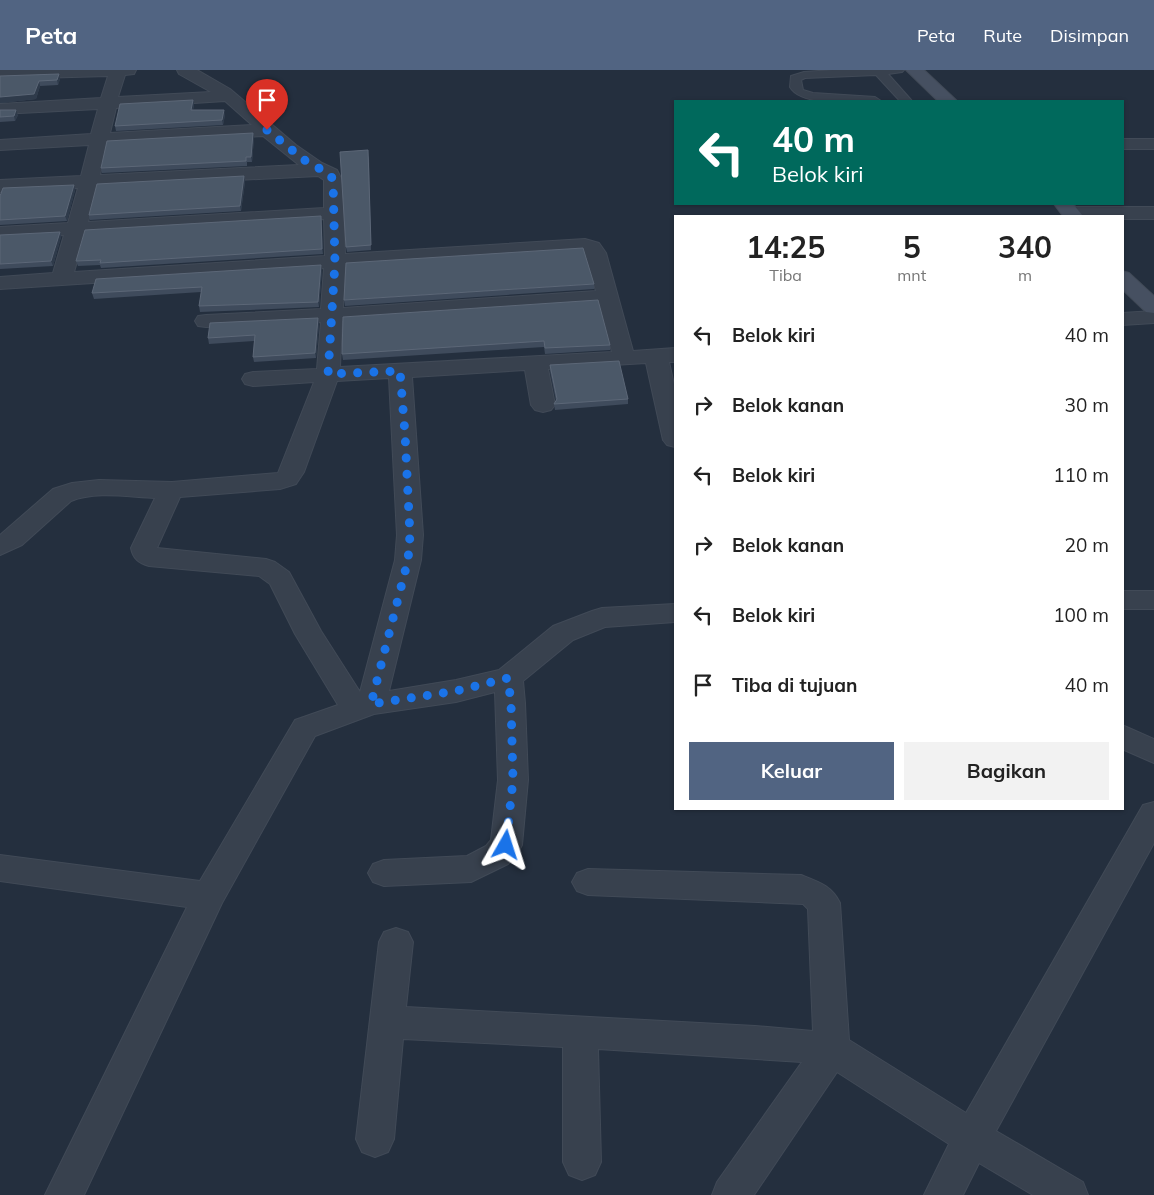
<!DOCTYPE html>
<html lang="id">
<head>
<meta charset="utf-8">
<style>
  body { margin:0; font-family:Mulish,sans-serif; background:#f2f2f2; color:#222; height:100vh; display:flex; flex-direction:column; font-size:19px; white-space:nowrap }
  * { box-sizing:border-box; margin:0 }
  p { font-size:16px; color:#767676 }
  .icon { flex:none; width:28px; height:28px; fill:none; stroke:currentColor; stroke-width:2; stroke-linecap:round; stroke-linejoin:round }
  .map { position:relative; flex:1; overflow:hidden }
  .details { position:absolute; left:674px; top:145px; width:450px; height:595px; display:flex; flex-direction:column; background:#fff; border-radius:0px; box-shadow:0 1px 4px #0004 }
  .details>* { flex:none }
  .banner { position:absolute; left:674px; top:30px; width:450px; height:105px; border-radius:0px; box-shadow:0 1px 4px #0004; background:#00695c; color:#fff; overflow:hidden }
  .pin { position:absolute; display:grid; place-items:center; width:42px; height:42px; color:#fff; margin:-51px -21px; border-radius:50% 50% 50% 0; rotate:-45deg; box-shadow:0 0 5px #0007 }
  .pin .icon { rotate:45deg }
  .me { position:absolute; width:55px; margin:-28px; rotate:6deg; stroke-linejoin:round; filter:drop-shadow(0 0 4px #0008) }
  .turn { display:flex; align-items:center; gap:18px; height:105px; padding:0 15px; font-size:22px }
  .turn .icon { width:65px; height:65px; stroke-width:2.5 }
  .turn b { display:block; font-size:35px; line-height:42px }
  .eta { display:flex; justify-content:space-evenly; align-items:center; height:85px; text-align:center }
  .eta b { font-size:30px; font-weight:700; line-height:35px }
  .action { display:flex; gap:10px; margin-top:auto; padding:10px 15px }
  .action a { flex:1; height:58px; border-radius:0px; background:#516482; color:#fff; font-size:20px; font-weight:700; line-height:58px; text-align:center }
  .action a+a { background:#f2f2f2; color:#222 }
  ul { padding:0; list-style:none }
  li { display:flex; align-items:center; gap:15px; height:70px; padding:0 15px }
  li div { flex:1 }
  li b { display:block; font-size:19px }
  li em { font-style:normal }
  header { display:flex; align-items:center; gap:30px; box-sizing:border-box; height:70px; padding:0 25px; background:#516482; color:#fff }
  header strong { font-size:24px }
  nav { display:flex; gap:28px; margin-inline-start:auto; font-size:18px }
  .map>svg:first-child { display:block }
</style>
</head>
<body>
<header>
<strong>Peta</strong>
<nav><a>Peta</a><a>Rute</a><a>Disimpan</a></nav>
</header>
<div class="map">
<svg width="1154" height="1125" viewBox="0 0 1154 1125">
  <rect width="100%" height="100%" fill="#242f3e"/>
  <g fill="none" stroke-linecap="round" stroke-linejoin="round">
    <!-- lane casing -->
    <g stroke="#414a57" stroke-width="2">
      <path id="lane" d="M833,0H904L902,2L888,4L912,31H900L876,5L805,8L801,10L803,20L813,23L875,27L881,31C859,31 802,38 790,17L791,6L804,2Z"/>
    </g>
    <!-- street casing -->
    <g stroke="#414a57" stroke-width="2">
      <g id="street">
        <path d="M0,0H136L134,4L125,5L118,27L211,22L179,4L177,0H197L230,19L296,75L322,93L337,100L342,110L345,184L585,169L599,173L606,183L633,281L675,278V292H669L675,319V377L667,375L663,370L646,293L548,299L555,335L551,340L543,342L535,340L531,335L525,300L412,307L423,465L421,490L389,621L456,610L499,600L553,556L592,541L602,538L675,534V552L605,557L573,570L523,611L525,633L528,710L522,775L517,784L508,794L471,812L384,816L373,812L368,803L373,794L384,790L467,786L486,776L491,770L498,710L495,622L456,632L374,644L315,666L222,833L84,1125H45L187,837L0,811V785L200,811L295,650L338,635L295,564L270,514L259,506L149,496C139,493 133,489 131,478L155,428C128,427 96,421 71,431L22,475L0,485V465L53,419L72,413L99,410L172,412L278,403L314,312L253,316L245,314L242,309L245,304L253,302L317,299L321,252L206,257L198,256L195,251L198,246L206,245L321,239L324,198L0,219V207L53,203L64,165L0,169V157L68,153L78,118L0,122V110L81,106L89,75L0,80V70L91,64L98,39L0,44V34L101,28L108,6L0,9ZM225,31L252,55L110,63L116,38ZM263,66L299,95L100,105L107,74ZM318,106L324,110V138L88,152L97,117ZM324,149L325,186L74,202L85,164ZM584,181L596,221L343,238L345,197ZM599,234L612,282L340,297L342,251ZM389,308L397,465L395,490L360,622L321,561L289,502L275,492L266,489L157,478L180,427L280,419L296,414L304,402L337,311Z"/>
        <rect x="1122" y="69" width="32" height="10"/>
        <path d="M1071,137H1154V149H1122V146H1064L1061,143L1064,139Z"/>
        <path d="M1154,241V253L1122,255V243Z"/>
        <rect x="1122" y="521" width="32" height="18"/>
        <path d="M1122,655L1154,669V693L1122,679Z"/>
        <path d="M1154,732V773L996,1061L1083,1112L1088,1125H1033L979,1093L963,1125H924L949,1074L837,1002L754,1125H712L717,1112L802,992L598,979L601,1092L595,1105L582,1110L569,1105L563,1092V977L403,969L394,1069L388,1082L375,1087L362,1082L356,1069L379,872L384,862L396,858L408,862L413,872L406,937L755,956L813,961L808,839L803,834L588,825L577,821L572,812L577,803L588,799L801,805C819,812 832,816 840,833L849,970L966,1043L1143,735Z"/>
      </g>
    </g>
    <!-- secondary casing -->
    <g stroke="#414a57" stroke-width="2">
      <g id="secondary">
        <path d="M906,0H924L957,31H938Z"/>
        <path d="M1054,134H1073L1083,146H1063Z"/>
        <path d="M1122,201L1129,203L1154,226V243L1146,242L1122,219Z"/>
      </g>
    </g>
    <!-- lane -->
    <use href="#lane" fill="#38414e" fill-rule="evenodd"/>
    <!-- street -->
    <use href="#street" fill="#38414e" fill-rule="evenodd"/>
    <!-- secondary -->
    <use href="#secondary" fill="#465061" fill-rule="evenodd"/>
  </g>
  <!-- wall -->
  <g fill="#3f4b5c">
    <path d="M0,6L60,9L58,15L40,16L36,29L0,33Z"/>
    <path d="M193,30L194,35L193,40L225,45L223,55L116,61L115,56Z"/>
    <path d="M0,40L18,45L15,51L0,52Z"/>
    <path d="M253,63L254,68L252,92H247V96L102,103L101,98Z"/>
    <path d="M369,85L371,180L347,182L346,177Z"/>
    <path d="M244,106L245,112L241,141L90,150L89,145Z"/>
    <path d="M75,120L67,151L0,155V126Z"/>
    <path d="M321,146L323,184L101,198L100,195L78,196L76,191Z"/>
    <path d="M60,162L61,167L53,196L0,199V165Z"/>
    <path d="M322,200L319,237L200,242L199,236L201,222L94,229L92,223Z"/>
    <path d="M594,214V219L345,236L344,230Z"/>
    <path d="M343,247L610,275V280L545,284L544,277L343,290L342,284Z"/>
    <path d="M318,248L319,254L316,288L254,292L253,287L254,271L209,274L208,268Z"/>
    <path d="M550,295L628,329V334L555,340L554,334L556,331L550,301Z"/>
  </g>
  <!-- shaded-wall -->
  <g fill="#2f3b4b">
    <path d="M59,4L60,9L58,15L57,10Z"/>
    <path d="M39,11L40,16L36,29L0,33V27Z"/>
    <path d="M193,30L194,35L192,45L191,40Z"/>
    <path d="M16,40L18,45L15,51L14,46Z"/>
    <path d="M224,40L225,45L223,55L222,50Z"/>
    <path d="M253,63L254,68L252,92L251,87Z"/>
    <path d="M244,106L245,112L241,141L240,136Z"/>
    <path d="M74,115L75,120L67,151L65,146Z"/>
    <path d="M321,146L322,151L323,184L322,179Z"/>
    <path d="M60,162L61,167L53,196L51,191Z"/>
    <path d="M321,195L322,200L319,237L318,232Z"/>
    <path d="M318,248L319,254L316,288L315,283Z"/>
  </g>
  <!-- building -->
  <g fill="#4b5868" stroke="#5c6777">
    <path d="M59,4L57,10L39,11L34,24L0,27V6Z"/>
    <path d="M193,30L191,40H224L222,50L115,56L120,34Z"/>
    <path d="M0,40H16L14,46L0,47Z"/>
    <path d="M253,63L251,87H246V91L101,98L107,71Z"/>
    <path d="M368,80L371,175L346,177L340,82Z"/>
    <path d="M244,106L240,136L89,145L97,114Z"/>
    <path d="M74,115L65,146L0,150V126L3,118Z"/>
    <path d="M321,146L322,179L100,193L101,190L76,191L85,160Z"/>
    <path d="M60,162L51,191L0,194V165Z"/>
    <path d="M583,178L594,214L344,230L346,193Z"/>
    <path d="M321,195L318,232L199,236L202,217L92,223L96,209Z"/>
    <path d="M598,230L610,275L545,278L544,271L342,284L343,247Z"/>
    <path d="M318,248L315,283L253,287L255,265L208,268L210,253Z"/>
    <path d="M619,291L628,329L554,334L557,329L550,295Z"/>
  </g>
  <g fill="none" stroke-linecap="round" stroke-linejoin="round">
    <!-- route -->
    <path stroke="#1a73e8" stroke-width="9" stroke-dasharray="0 16.2" d="M267,60L307,92L330,104L333,110L335,193L328,304L400,301L405,364L410,465L408,490L371,634L456,621L508,608L511,633L513,710L506,775"/>
  </g>
</svg>
<div class="pin" style="left:267px;top:60px;background:#d93025"><svg class="icon" aria-label="arrive" viewBox="0 0 24 24"><path d="M6 21V4h12l-3 4 3 4H6"/></svg></div>
<svg class="me" style="left:506px;top:775px" viewBox="-20 -20 40 40"><path d="M0-17L14 15 0 8-14 15z" fill="#1a73e8" stroke="#fff" stroke-width="4"/></svg>
<div class="banner">
<div class="turn"><svg class="icon" aria-label="left" viewBox="0 0 24 24"><path d="M17 20v-9H6M10 6l-5 5 5 5"/></svg><div><b>40 m</b>Belok kiri</div></div>
</div>
<section class="details">
<div class="eta">
<div><b>14:25</b><p>Tiba</p></div>
<div><b>5</b><p>mnt</p></div>
<div><b>340</b><p>m</p></div>
</div>
<ul>
<li><svg class="icon" aria-label="left" viewBox="0 0 24 24"><path d="M17 20v-9H6M10 6l-5 5 5 5"/></svg><div><b>Belok kiri</b></div><em>40 m</em></li>
<li><svg class="icon" aria-label="right" viewBox="0 0 24 24"><path d="M7 20v-9h11M14 6l5 5-5 5"/></svg><div><b>Belok kanan</b></div><em>30 m</em></li>
<li><svg class="icon" aria-label="left" viewBox="0 0 24 24"><path d="M17 20v-9H6M10 6l-5 5 5 5"/></svg><div><b>Belok kiri</b></div><em>110 m</em></li>
<li><svg class="icon" aria-label="right" viewBox="0 0 24 24"><path d="M7 20v-9h11M14 6l5 5-5 5"/></svg><div><b>Belok kanan</b></div><em>20 m</em></li>
<li><svg class="icon" aria-label="left" viewBox="0 0 24 24"><path d="M17 20v-9H6M10 6l-5 5 5 5"/></svg><div><b>Belok kiri</b></div><em>100 m</em></li>
<li><svg class="icon" aria-label="arrive" viewBox="0 0 24 24"><path d="M6 21V4h12l-3 4 3 4H6"/></svg><div><b>Tiba di tujuan</b></div><em>40 m</em></li>
</ul>
<div class="action"><a>Keluar</a><a>Bagikan</a></div>
</section>
</div>
</body>
</html>
